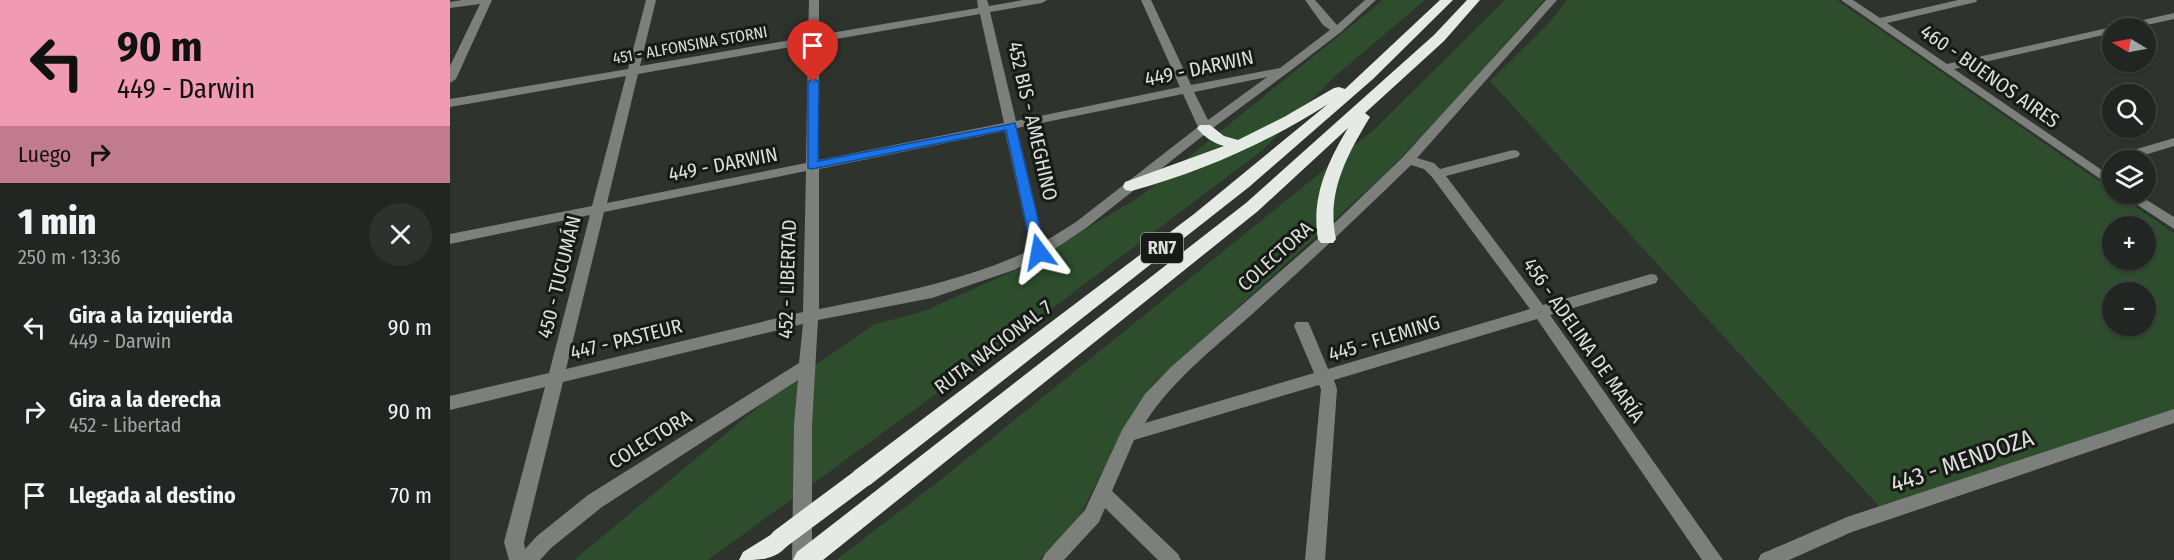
<!DOCTYPE html>
<html lang="es">
<head>
<meta charset="utf-8">
<style>
  body { margin:0; font-family:"Fira Sans Condensed",sans-serif; background:#2e322f; color:#f1f3f6; height:100vh; display:flex; flex-direction:column; font-size:22px; white-space:nowrap }
  * { box-sizing:border-box; margin:0 }
  p { font-size:20px; color:#a2a5a5 }
  .icon { flex:none; width:33px; height:33px; fill:none; stroke:currentColor; stroke-width:2; stroke-linecap:round; stroke-linejoin:round }
  .map { position:relative; flex:1; overflow:hidden }
  .sheet { display:flex; flex-direction:column; background:#222622; width:450px }
  .sheet>* { flex:none }
  .top-card { background:#f09ab4; color:#111; overflow:hidden }
  .needle { width:39px; rotate:280deg }
  .buttons { position:absolute; left:1652px; top:18px; display:grid; gap:12px }
  .buttons a { display:grid; place-items:center; width:54px; height:54px; border-radius:50%; background:#222622; box-shadow:0 2px 4px #0004,0 0 0 2px #3f4340; font-size:30px }
  .pin { position:absolute; display:grid; place-items:center; width:51px; height:51px; color:#fff; margin:-62px -26px; border-radius:50% 50% 50% 0; rotate:-45deg; box-shadow:0 0 6px #0007 }
  .pin .icon { rotate:45deg }
  .me { position:absolute; width:66px; margin:-33px; rotate:347deg; stroke-linejoin:round; filter:drop-shadow(0 0 4px #0008) }
  .turn { display:flex; align-items:center; gap:21px; height:126px; padding:0 18px; font-size:27px }
  .turn .icon { width:78px; height:78px; stroke-width:2.5 }
  .turn b { display:block; font-size:42px; line-height:51px }
  .then { display:flex; align-items:center; height:57px; padding:0 18px; background:#0003; gap:12px; font-size:22px }
  .round { display:grid; place-items:center; flex:none; width:63px; height:63px; border-radius:32px; background:#2e322f }
  .overview { display:flex; align-items:center; justify-content:space-between; height:102px; padding:0 18px }
  h1 { font-size:36px; font-weight:800; line-height:45px }
  ul { padding:0; list-style:none }
  li { display:flex; align-items:center; gap:18px; height:84px; padding:0 18px }
  li div { flex:1 }
  li b { display:block; font-size:22px }
  li em { font-style:normal }
  main { display:flex; flex:1; min-height:0 }
  .map>svg:first-child { display:block }
</style>
</head>
<body>
<main>
<section class="sheet">
<div class="top-card">
<div class="turn"><svg class="icon" aria-label="left" viewBox="0 0 24 24"><path d="M17 20v-9H6M10 6l-5 5 5 5"/></svg><div><b>90 m</b>449 - Darwin</div></div>
<div class="then">Luego<svg class="icon" aria-label="right" viewBox="0 0 24 24"><path d="M7 20v-9h11M14 6l5 5-5 5"/></svg></div>
</div>
<div class="overview"><div><h1>1 min</h1><p>250 m · 13:36</p></div><a class="round"><svg class="icon" aria-label="close" viewBox="0 0 24 24"><path d="M6 6l12 12M18 6L6 18"/></svg></a></div>
<ul>
<li><svg class="icon" aria-label="left" viewBox="0 0 24 24"><path d="M17 20v-9H6M10 6l-5 5 5 5"/></svg><div><b>Gira a la izquierda</b><p>449 - Darwin</p></div><em>90 m</em></li>
<li><svg class="icon" aria-label="right" viewBox="0 0 24 24"><path d="M7 20v-9h11M14 6l5 5-5 5"/></svg><div><b>Gira a la derecha</b><p>452 - Libertad</p></div><em>90 m</em></li>
<li><svg class="icon" aria-label="arrive" viewBox="0 0 24 24"><path d="M6 21V4h12l-3 4 3 4H6"/></svg><div><b>Llegada al destino</b></div><em>70 m</em></li>
</ul>
</section>
<div class="map">
<svg width="1724" height="560" viewBox="0 0 1724 560">
  <rect width="100%" height="100%" fill="#2e332e"/>
  <!-- green -->
  <g fill="#2d4d2d" fill-rule="evenodd">
    <path d="M933,0H975L884,77L814,149L567,335L258,560H124L321,396L423,325L474,311L566,270L688,198Z"/>
    <path d="M1055,0H1094L999,108L933,176L701,386L682,414L624,527L589,560H386L489,481L927,127Z"/>
    <path d="M1117,0H1387L1662,190V194H1667L1724,233V421L1438,516L1040,81L1099,23ZM1662,226H1695V260H1662ZM1662,292H1695V326H1662Z"/>
  </g>
  <g fill="none" stroke-linecap="round" stroke-linejoin="round">
    <!-- minor -->
    <g fill="#7c7f7c" fill-rule="evenodd">
      <path d="M12,0H42L6,79L0,83V66L30,4L0,8V2Z"/>
      <path d="M196,0H206L190,66L358,37L359,0H369V35L528,8L527,0H537L539,6L573,0H597L592,3L540,12L566,121L730,87L691,0H701L741,85L830,68L880,30L873,25L855,0H865L887,25L915,0H926L891,32L840,71L759,131L636,228L594,256L564,270L482,298L368,320L362,425V560H342L344,425L348,380L152,507L101,548L90,560H59L54,542L95,387L0,410V396L99,373L140,215L0,244V234L142,206L176,76L0,107V99L178,69ZM530,14L554,123L369,160V42ZM358,44L356,163L157,203L188,74ZM817,77L758,120L744,92ZM733,94L748,127L626,222L594,242L567,128ZM555,131L581,250C511,282 444,294 369,309V169ZM356,171L353,312L116,369L154,212ZM353,324L349,363L138,495L87,536L75,549L74,542L113,382Z"/>
      <path d="M1096,0H1107L967,158L984,163L990,169L1063,150L1068,151L1070,154L1068,157L996,176L1093,305L1201,274L1206,275L1208,279L1206,283L1100,315L1273,560H1252L1087,319L884,380L887,389L875,560H855L871,389L869,385L684,440L662,491L728,554L731,560H708L655,508L649,522L614,560H592L595,554L635,510L672,430L695,394L721,367L872,235L953,157ZM961,165L974,169L982,177L1080,309L878,369L860,326L858,322H846L844,326L864,373L695,423C724,377 771,343 811,306C862,260 912,213 961,165Z"/>
      <path d="M1391,0H1403L1430,18L1508,0H1527L1526,2L1437,23L1497,64L1724,13V19L1683,28H1662V33L1504,69L1662,177V187Z"/>
      <path d="M1724,138V146L1678,160H1662V163L1658,160L1660,157Z"/>
      <path d="M1671,194H1687L1724,217V229Z"/>
      <path d="M1724,409V423L1402,532L1339,560H1308L1311,554L1397,517Z"/>
    </g>
    <!-- highway -->
    <g fill="#e5ebe4" fill-rule="evenodd">
      <path d="M990,0H1003L923,79L799,187L420,485L412,487L404,485L401,478L404,471L744,214L878,104C819,142 749,173 681,191L675,190L673,186L675,182L774,146C763,143 754,137 747,128L750,125H760L774,136L788,140L834,117L884,88L889,87L895,89Z"/>
      <path d="M1017,0H1030L994,41L915,113L920,117C897,155 876,193 886,239L883,243H871L868,239C861,198 877,163 898,128L808,211L373,560H343L347,552L796,203L984,35Z"/>
      <path d="M330,529L338,532L341,539C331,560 311,560 289,560L293,552Z"/>
    </g>
    <!-- highway-bridge -->
    <path stroke="#e5ebe4" stroke-width="20" d="M330,539L412,478"/>
  </g>
  <!-- route -->
  <path fill="#1a73e8" stroke="#114b97" stroke-width="1.5" d="M363,78L369,82L368,161L565,123L596,252L594,255L589,256L582,252L556,130L362,169L358,168V82Z"/>
  <g text-anchor="middle" dominant-baseline="central" stroke-width="6" stroke-linejoin="round" paint-order="stroke">
    <!-- far-street labels -->
    <g font-size="16" fill="#dcdfdc" stroke="#181a18">
      <text transform="translate(240 45) rotate(-10)">451 - ALFONSINA STORNI</text>
    </g>
    <!-- shield labels -->
    <rect fill="#181a18" stroke="#a1a4a1" stroke-width="1.5" x="691" y="233" width="42" height="30" rx="4.5"/>
    <g font-size="18" font-weight="bold" fill="#dcdfdc">
      <text x="712" y="248">RN7</text>
    </g>
    <!-- street labels -->
    <g font-size="20" fill="#dcdfdc" stroke="#181a18">
      <text transform="translate(749 68) rotate(-12)">449 - DARWIN</text>
      <text transform="translate(1540 76) rotate(35)">460 - BUENOS AIRES</text>
      <text transform="translate(583 121) rotate(77)">452 BIS - AMEGHINO</text>
      <text transform="translate(273 164) rotate(-11)">449 - DARWIN</text>
      <text transform="translate(825 256) rotate(-42)">COLECTORA</text>
      <text transform="translate(109 277) rotate(-76)">450 - TUCUMÁN</text>
      <text transform="translate(337 279) rotate(-88)">452 - LIBERTAD</text>
      <text transform="translate(934 338) rotate(-17)">445 - FLEMING</text>
      <text transform="translate(176 339) rotate(-14)">447 - PASTEUR</text>
      <text transform="translate(1134 340) rotate(55)">456 - ADELINA DE MARÍA</text>
      <text transform="translate(543 347) rotate(-37)">RUTA NACIONAL 7</text>
      <text transform="translate(200 439) rotate(-32)">COLECTORA</text>
    </g>
    <!-- near-street labels -->
    <g font-size="24" fill="#dcdfdc" stroke="#181a18">
      <text transform="translate(1512 461) rotate(-19)">443 - MENDOZA</text>
    </g>
  </g>
</svg>
<div class="buttons">
<a><svg class="needle" viewBox="-14 -14 28 28"><path d="M0-13l5 13h-10z" fill="#e53935"/><path d="M0 13l5-13h-10z" fill="#a2a5a5"/></svg></a>
<a><svg class="icon" aria-label="search" viewBox="0 0 24 24"><circle cx="10" cy="10" r="6"/><path d="M15 15l6 6"/></svg></a>
<a><svg class="icon" aria-label="layers" viewBox="0 0 24 24"><path d="M12 4l9 5-9 5-9-5zM3 14l9 5 9-5"/></svg></a>
<a>+</a>
<a>−</a>
</div>
<div class="pin" style="left:363px;top:82px;background:#d93025"><svg class="icon" aria-label="arrive" viewBox="0 0 24 24"><path d="M6 21V4h12l-3 4 3 4H6"/></svg></div>
<svg class="me" style="left:589px;top:252px" viewBox="-20 -20 40 40"><path d="M0-17L14 15 0 8-14 15z" fill="#1a73e8" stroke="#fff" stroke-width="4"/></svg>
</div>
</main>
</body>
</html>
